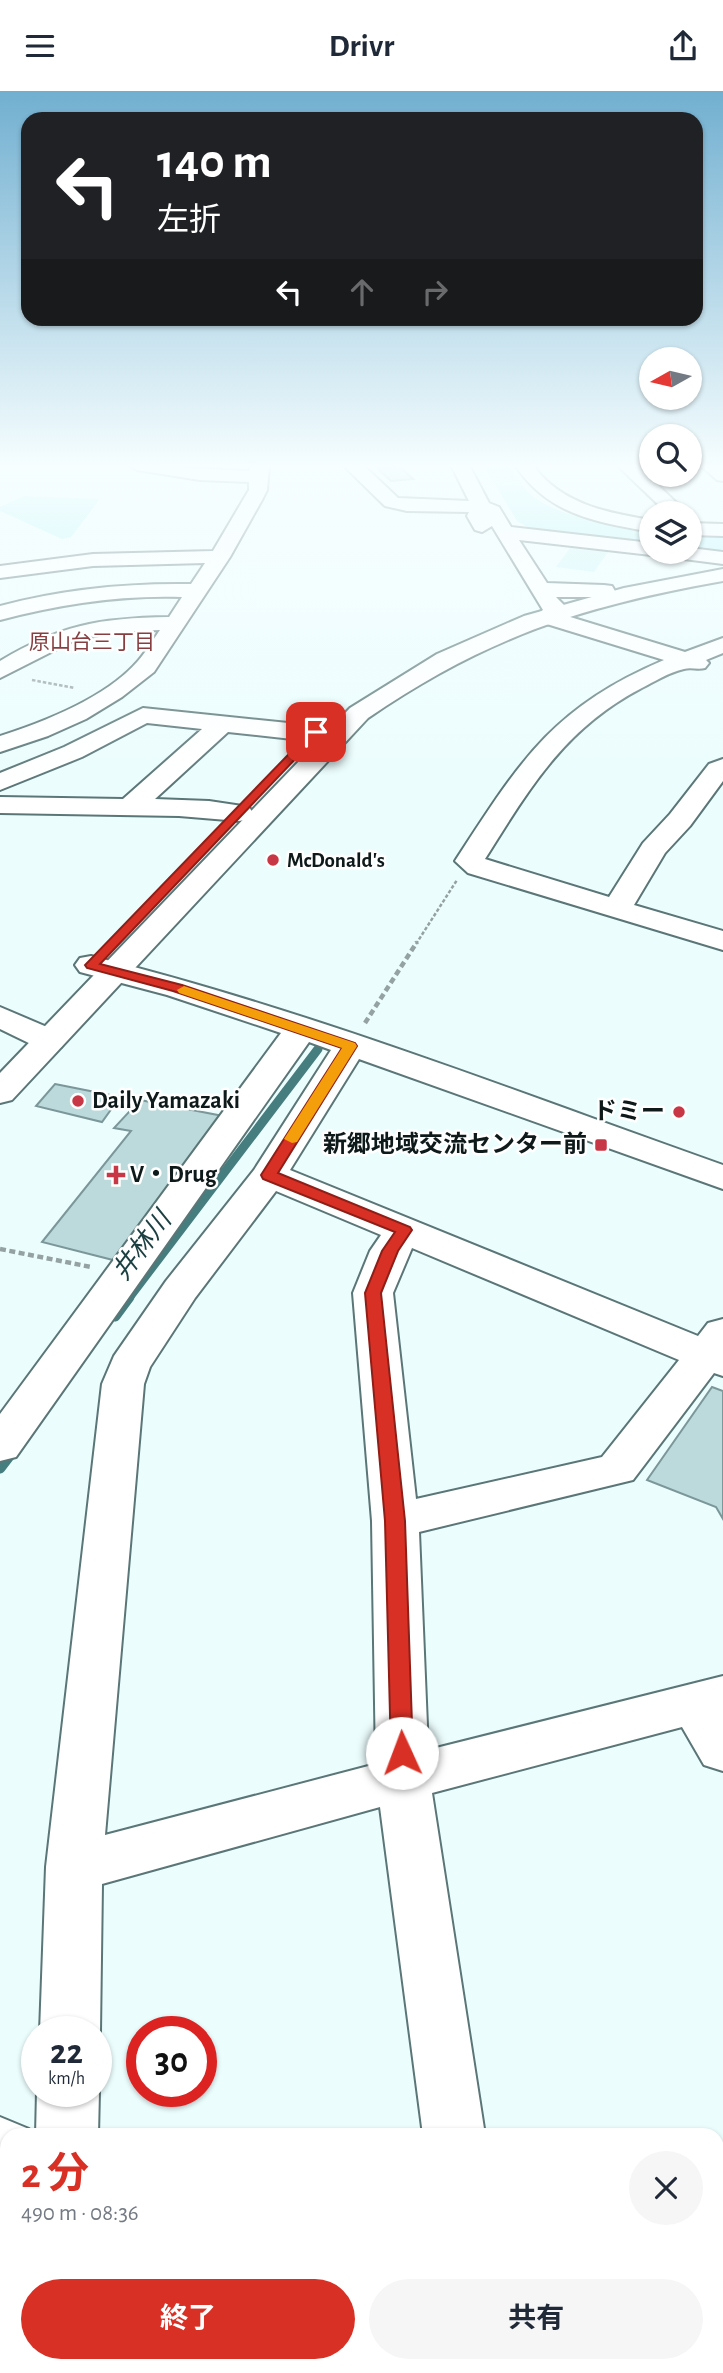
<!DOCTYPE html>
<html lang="ja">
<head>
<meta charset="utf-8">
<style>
  body { margin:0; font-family:"Alegreya Sans","Noto Sans JP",sans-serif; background:#f6f6f7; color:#1f2937; height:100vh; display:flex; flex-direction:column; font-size:26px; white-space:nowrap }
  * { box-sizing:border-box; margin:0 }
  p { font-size:23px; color:#747a83 }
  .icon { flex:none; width:38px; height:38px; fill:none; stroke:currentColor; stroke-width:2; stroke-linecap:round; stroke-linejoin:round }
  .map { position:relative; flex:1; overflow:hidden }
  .sheet { position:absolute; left:0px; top:2037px; width:724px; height:245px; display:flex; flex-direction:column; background:#fff; border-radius:21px 21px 0 0; box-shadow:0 2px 5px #0004 }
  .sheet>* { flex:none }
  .hud { position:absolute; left:21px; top:21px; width:682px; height:214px; border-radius:21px; box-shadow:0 2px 5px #0004; background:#202124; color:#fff; overflow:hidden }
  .needle { width:46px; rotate:262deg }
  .controls { position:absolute; left:639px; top:256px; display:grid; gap:14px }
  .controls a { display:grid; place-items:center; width:63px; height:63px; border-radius:50%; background:#fff; box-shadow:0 2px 5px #0004; font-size:35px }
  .speed { position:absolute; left:21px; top:1925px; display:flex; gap:14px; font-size:35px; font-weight:700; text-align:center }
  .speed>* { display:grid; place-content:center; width:91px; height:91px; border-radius:50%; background:#fff; box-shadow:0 2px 5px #0004; line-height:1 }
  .speed small { font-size:18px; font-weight:400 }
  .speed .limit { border:10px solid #d22; background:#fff; color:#111 }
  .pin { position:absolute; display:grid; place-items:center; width:60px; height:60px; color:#fff; margin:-30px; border-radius:14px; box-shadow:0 4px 10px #0006 }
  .me { position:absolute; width:77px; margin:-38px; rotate:358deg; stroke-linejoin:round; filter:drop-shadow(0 0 5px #0008) }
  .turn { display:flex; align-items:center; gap:24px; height:147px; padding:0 21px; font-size:32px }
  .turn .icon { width:91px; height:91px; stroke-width:2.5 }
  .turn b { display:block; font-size:49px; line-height:60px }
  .lanes { display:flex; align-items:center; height:66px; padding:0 21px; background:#0003; justify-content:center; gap:35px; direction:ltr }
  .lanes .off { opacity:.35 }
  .round { display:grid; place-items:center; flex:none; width:74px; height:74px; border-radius:37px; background:#f6f6f7 }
  .headline { display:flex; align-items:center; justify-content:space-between; height:119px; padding:0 21px }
  h1 { font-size:42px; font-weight:700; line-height:52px; color:#d93025 }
  .cta { display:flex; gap:14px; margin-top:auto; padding:14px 21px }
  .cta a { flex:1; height:80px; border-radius:42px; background:#d93025; color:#fff; font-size:28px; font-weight:700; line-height:80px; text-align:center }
  .cta a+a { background:#f6f6f7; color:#1f2937 }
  header { display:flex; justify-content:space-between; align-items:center; height:91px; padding:0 21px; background:#fff; font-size:32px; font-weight:700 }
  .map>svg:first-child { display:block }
</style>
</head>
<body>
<header><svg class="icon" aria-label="menu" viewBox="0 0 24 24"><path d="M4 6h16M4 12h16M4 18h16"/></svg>Drivr<svg class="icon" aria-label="share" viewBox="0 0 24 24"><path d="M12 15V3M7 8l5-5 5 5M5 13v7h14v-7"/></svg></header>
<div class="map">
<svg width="723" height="2282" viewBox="0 0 723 2282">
  <rect width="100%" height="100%" fill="#ecfdfe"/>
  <!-- built -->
  <path fill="#cdf5f7" d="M570,457L608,461L594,481L556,476Z"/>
  <!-- green -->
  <g fill="#b3f4f7">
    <path d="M490,374L509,376C517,385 524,399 534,406C559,426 620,436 651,439V454L535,440L517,430L485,377Z"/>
    <path d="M24,405L100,408L71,446L62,448L0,420V416Z"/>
    <path d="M690,442H723V463L690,459Z"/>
  </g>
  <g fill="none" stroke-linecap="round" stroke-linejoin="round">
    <!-- stream-far1 -->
    <path stroke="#467d7f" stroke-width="9" d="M128,1208L318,958"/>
    <!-- stream -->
    <g stroke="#467d7f" stroke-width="11">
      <path d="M115,1225L129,1206"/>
      <path d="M0,1377L13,1360"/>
    </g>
  </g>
  <!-- building -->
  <g fill="#bcdadb" stroke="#7c9799" stroke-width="2">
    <path d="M399,375L413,388L391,390L377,377Z"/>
    <path d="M55,993L120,1006L102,1031L36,1015Z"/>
    <path d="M140,1009L223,1025L117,1170L42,1151L131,1040L114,1037Z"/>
    <path d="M712,1296L723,1300V1428L716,1416L647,1389Z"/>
  </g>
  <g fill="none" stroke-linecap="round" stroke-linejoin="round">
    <!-- minor casing -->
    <g stroke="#5b7677" stroke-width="4">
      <g id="minor">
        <path d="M128,374C169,374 209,379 250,380L251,374H269L267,399L262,409L230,466L154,581L122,606L86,628L48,645L0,661V645C44,631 107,606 138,570C146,561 153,549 160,539L113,541L75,549L0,587V570C60,534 99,527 169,526L182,506C119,504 61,513 0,529V515C63,498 126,492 191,493L205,472L93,475L0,487V475L93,463L213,460L249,399V391L200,389L137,379Z"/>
        <path d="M343,374H363L398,407L469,410L451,374H469L489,412L499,416L511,436L651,452V460H690V457L723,461V473L668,466L659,461L651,464L519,449L547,492L604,494L612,495L615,500L612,505L604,506H556L570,520L567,525L685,561L723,547V562L706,569L709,572L705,577C698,579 691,576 684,578C669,581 654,591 640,598C564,638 529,698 485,768L609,806L643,752L670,723L709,673L723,668V690L690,735L665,762L634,814L723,840V859L468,782L455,770C519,672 551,617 664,569L537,530L534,525L543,519L492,435L482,441L475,439L467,425L469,421L407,420L385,415Z"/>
        <path d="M515,374H533C560,413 608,422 651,429V441C596,431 548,424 515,374Z"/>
        <path d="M617,374H637L687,422H667Z"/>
        <path d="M700,374H721L723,376V390L717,389Z"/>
        <path d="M690,432L723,433V445L690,444Z"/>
        <path d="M143,617L337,637L346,640L350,645L346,650L337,653L228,641L155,708L209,710L249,716L253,722L249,728L239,730L179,725L0,722V706L123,708L202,638L147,632L82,666L0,699V682L64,656Z"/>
        <path d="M91,865C306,918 514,1000 723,1074V1098L359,968L290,1079L698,1245L708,1232L723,1228V1285L714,1282L633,1389L419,1441L428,1659L723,1585V1680L704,1674L682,1636L432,1702L485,2044H423L380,1716L102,1793L100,1941L96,1949V1941H40L46,1776L102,1293L114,1265L166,1190L254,1079L331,959L309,951L16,1366L0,1370V1323L281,942L167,904L80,881L75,874L80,867ZM276,1100L381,1144L370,1160L353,1202L372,1430L376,1673L105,1744L144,1293L150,1276L195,1207ZM412,1157L679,1269L602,1366L416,1408L393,1202Z"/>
        <path d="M0,916L61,942L66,949L61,956L49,959L37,956L0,938Z"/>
        <path d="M96,1994L99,2000L98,2044H36L37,2000H96Z"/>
        <path d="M0,2026L29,2038L32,2044H7V2091L0,2088Z"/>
        <path d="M23,2275H91L92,2282H22Z"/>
        <path d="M453,2275H521L523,2282H453Z"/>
      </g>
    </g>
    <!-- major casing -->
    <g stroke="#5b7677" stroke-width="4">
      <path id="major" d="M723,478V490C582,515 486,546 368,627L12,1009L0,1012V982L350,617L437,563L524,525L624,497Z"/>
    </g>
    <!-- path-far1 -->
    <g stroke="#94a2a3" stroke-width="2.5" stroke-dasharray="3.5 2" stroke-linecap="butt">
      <path d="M32,589L75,597"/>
      <path d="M416,853L457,789"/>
    </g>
    <!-- path -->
    <g stroke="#94a2a3" stroke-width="4.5" stroke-dasharray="6 3.5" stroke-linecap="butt">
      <path d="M365,932L417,851"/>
      <path d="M0,1158L91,1176"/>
    </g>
    <!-- minor -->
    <use href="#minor" fill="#fff" fill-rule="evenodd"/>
    <!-- major -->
    <use href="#major" fill="#fff" fill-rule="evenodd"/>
  </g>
  <!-- sky -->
  <linearGradient id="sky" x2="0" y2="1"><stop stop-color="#71afd0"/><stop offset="0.54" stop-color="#f6feff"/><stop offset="1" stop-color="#f6feff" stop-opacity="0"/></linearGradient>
  <rect width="723" height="694" fill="url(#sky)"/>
  <!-- route -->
  <path fill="#d93025" stroke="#8d1f18" stroke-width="2" d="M312,639L321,641L100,873L182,894L355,952L357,955L278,1082L410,1136L412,1139L398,1160L381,1202L405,1430L413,1662L410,1669L402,1671L394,1669L391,1662L385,1430L365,1202L382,1160L395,1141L263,1088L261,1084L342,957L173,900L87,877L85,874Z"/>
  <!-- slow -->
  <path fill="#f59e0b" d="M184,895L355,952L357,955L297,1051L292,1052L284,1048L342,957L179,902L177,899Z"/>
  <!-- markers -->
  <g fill="#c83746" stroke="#fff" stroke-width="2.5">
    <circle cx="273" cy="769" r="7"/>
    <circle cx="78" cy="1010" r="7"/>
    <circle cx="679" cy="1021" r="7"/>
    <rect x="594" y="1047" width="14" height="14" rx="3.5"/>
    <path d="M112.5 1073.5h7v7h7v7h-7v7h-7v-7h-7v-7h7z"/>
  </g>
  <g text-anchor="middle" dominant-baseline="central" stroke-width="5" stroke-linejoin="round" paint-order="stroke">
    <!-- far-neighbourhood labels -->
    <g font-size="21" fill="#863e40" stroke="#fff">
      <text x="92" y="551">原山台三丁目</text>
    </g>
    <!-- far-poi labels -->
    <g font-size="21" font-weight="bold" fill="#0e1919" stroke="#fff" text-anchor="start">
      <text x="287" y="769">McDonald's</text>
    </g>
    <!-- poi labels -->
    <g font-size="24" font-weight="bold" fill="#0e1919" stroke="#fff" text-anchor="start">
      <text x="92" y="1010">Daily Yamazaki</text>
      <text x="665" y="1021" text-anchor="end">ドミー</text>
      <text x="587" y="1054" text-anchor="end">新郷地域交流センター前</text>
      <text x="130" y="1084">V・Drug</text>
    </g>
    <!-- water labels -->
    <g font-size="26" font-style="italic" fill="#1c4042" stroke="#fff">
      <text transform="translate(142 1155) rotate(-53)">井林川</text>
    </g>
  </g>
</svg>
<div class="controls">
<a><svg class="needle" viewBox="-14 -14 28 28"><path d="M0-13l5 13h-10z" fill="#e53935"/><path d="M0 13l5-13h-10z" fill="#747a83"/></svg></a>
<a><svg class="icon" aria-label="search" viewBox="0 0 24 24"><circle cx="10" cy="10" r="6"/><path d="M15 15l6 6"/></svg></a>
<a><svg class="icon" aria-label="layers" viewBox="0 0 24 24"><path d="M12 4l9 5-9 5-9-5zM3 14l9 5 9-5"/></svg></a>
</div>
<div class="speed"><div>22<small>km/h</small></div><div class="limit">30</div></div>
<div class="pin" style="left:316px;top:641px;background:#d93025"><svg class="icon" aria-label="arrive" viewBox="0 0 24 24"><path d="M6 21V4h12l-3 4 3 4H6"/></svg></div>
<svg class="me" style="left:402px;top:1662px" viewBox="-20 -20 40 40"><circle r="19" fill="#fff"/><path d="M0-13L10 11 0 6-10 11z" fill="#d93025"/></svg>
<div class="hud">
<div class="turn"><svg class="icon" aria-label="left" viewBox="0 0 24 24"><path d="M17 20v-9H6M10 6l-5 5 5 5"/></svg><div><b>140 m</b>左折</div></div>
<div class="lanes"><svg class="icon" aria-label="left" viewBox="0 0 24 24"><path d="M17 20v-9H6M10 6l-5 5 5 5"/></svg><svg class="icon off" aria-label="ahead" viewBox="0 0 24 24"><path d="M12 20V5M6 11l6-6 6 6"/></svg><svg class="icon off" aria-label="right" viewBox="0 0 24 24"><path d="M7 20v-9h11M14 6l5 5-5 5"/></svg></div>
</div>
<section class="sheet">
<div class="headline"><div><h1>2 分</h1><p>490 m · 08:36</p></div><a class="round"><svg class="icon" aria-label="close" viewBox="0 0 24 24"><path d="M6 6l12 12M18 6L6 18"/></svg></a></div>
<div class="cta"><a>終了</a><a>共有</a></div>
</section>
</div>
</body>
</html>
